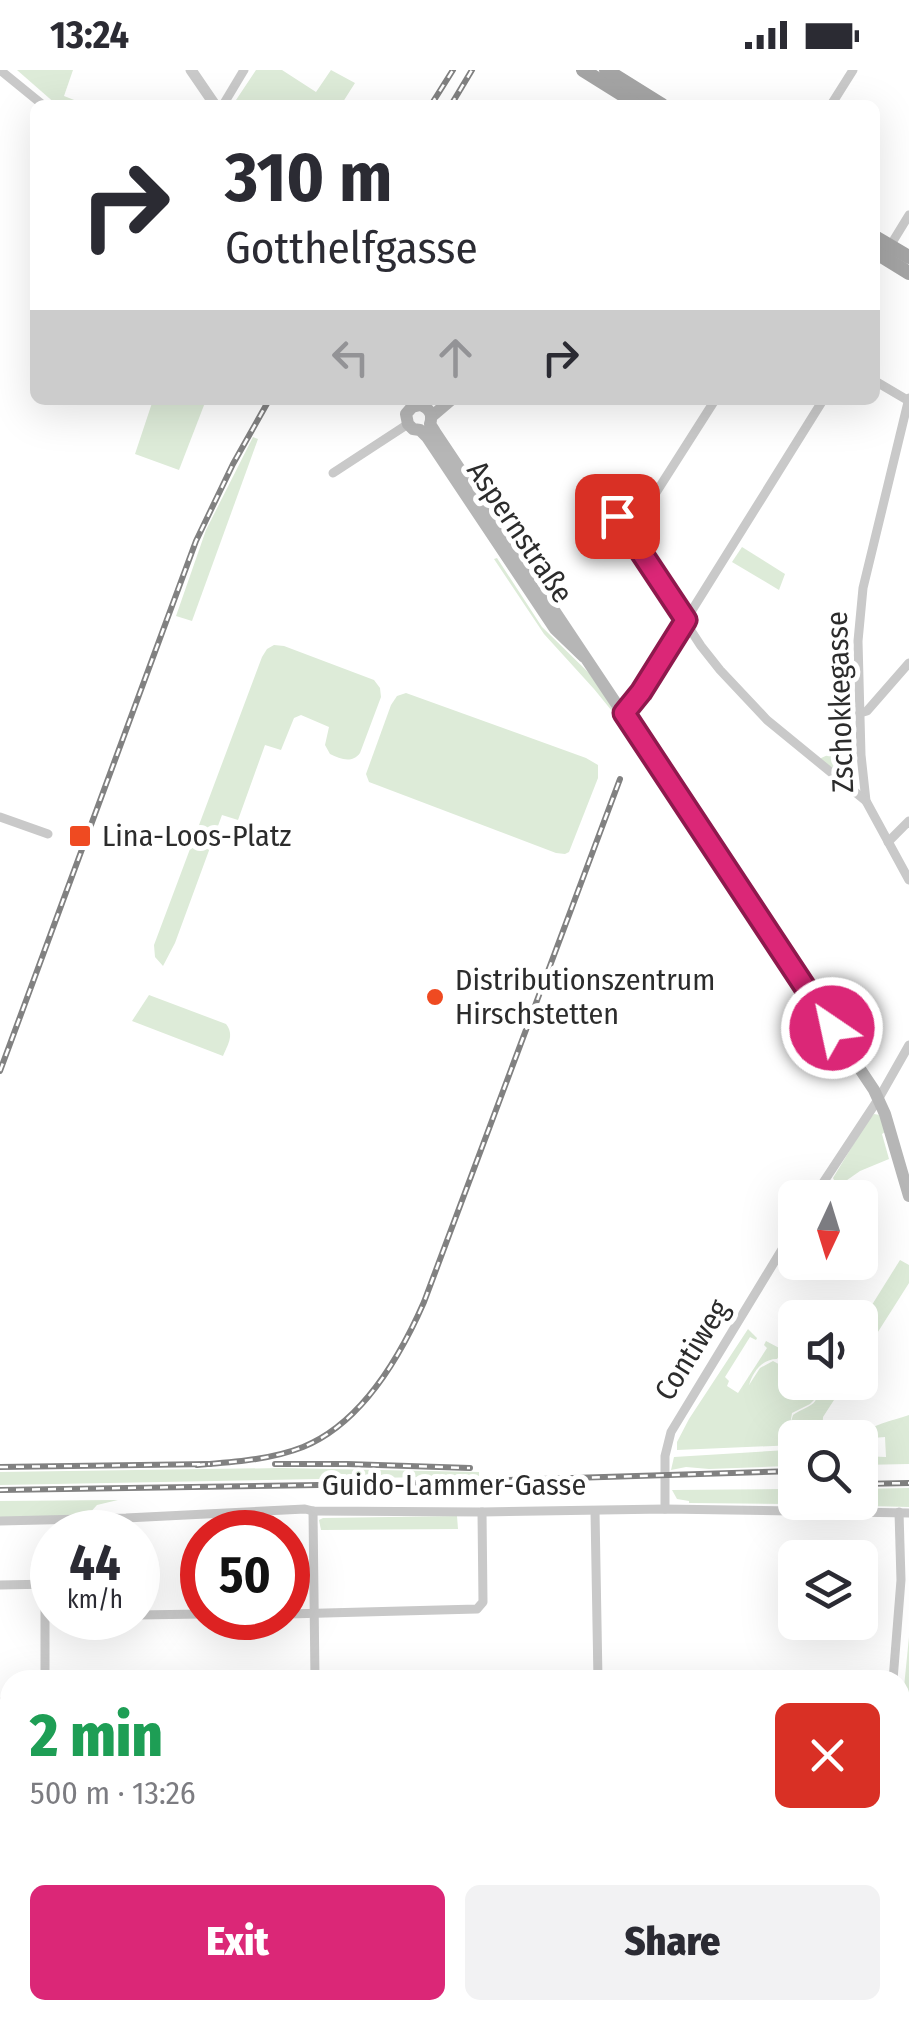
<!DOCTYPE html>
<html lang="en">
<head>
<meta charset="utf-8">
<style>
  body { margin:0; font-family:"Fira Sans Condensed",sans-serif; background:#f2f2f3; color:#2b2b33; height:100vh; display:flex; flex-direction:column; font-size:38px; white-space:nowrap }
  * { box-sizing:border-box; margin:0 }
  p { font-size:32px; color:#7c7c81 }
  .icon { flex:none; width:55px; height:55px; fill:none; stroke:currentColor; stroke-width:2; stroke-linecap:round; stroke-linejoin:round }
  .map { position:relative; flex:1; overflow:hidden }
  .side { position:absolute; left:0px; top:1600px; width:910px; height:350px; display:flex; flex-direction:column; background:#fff; border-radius:30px 30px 0 0; box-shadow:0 10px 40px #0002 }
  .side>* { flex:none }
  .hud { position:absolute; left:30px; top:30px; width:850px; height:305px; border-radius:15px; box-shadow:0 10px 40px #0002; background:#fff; color:#2b2b33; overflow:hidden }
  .needle { width:65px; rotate:184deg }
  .buttons { position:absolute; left:778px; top:1110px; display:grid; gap:20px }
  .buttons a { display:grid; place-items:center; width:100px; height:100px; border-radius:15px; background:#fff; box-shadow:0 10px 40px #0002; font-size:50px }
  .speed { position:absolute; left:30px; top:1440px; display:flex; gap:20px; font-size:50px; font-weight:700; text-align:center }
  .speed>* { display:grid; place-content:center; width:130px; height:130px; border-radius:50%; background:#fff; box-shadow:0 10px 40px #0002; line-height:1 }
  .speed small { font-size:25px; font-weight:400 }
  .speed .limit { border:15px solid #d22; background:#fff; color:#111 }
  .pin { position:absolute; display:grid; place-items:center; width:85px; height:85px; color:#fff; margin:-42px; border-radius:20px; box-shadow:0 5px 15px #0006 }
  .me { position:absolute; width:110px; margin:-55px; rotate:326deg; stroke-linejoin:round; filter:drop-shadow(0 0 8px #0008) }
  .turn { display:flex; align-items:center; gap:35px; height:210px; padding:0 30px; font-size:45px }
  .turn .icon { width:130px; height:130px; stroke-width:2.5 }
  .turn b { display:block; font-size:70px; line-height:85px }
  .lanes { display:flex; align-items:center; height:95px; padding:0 30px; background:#0003; justify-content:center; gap:50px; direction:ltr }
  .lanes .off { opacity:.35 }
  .round { display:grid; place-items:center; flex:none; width:105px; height:105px; border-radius:15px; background:#f2f2f3 }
  .overview { display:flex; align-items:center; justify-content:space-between; height:170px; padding:0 30px }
  h1 { font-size:60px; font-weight:800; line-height:75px; color:#1e9e55 }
  .action { display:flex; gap:20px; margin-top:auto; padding:20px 30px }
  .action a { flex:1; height:115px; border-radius:15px; background:#db2777; color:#fff; font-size:40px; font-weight:800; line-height:115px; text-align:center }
  .action a+a { background:#f2f2f3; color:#2b2b33 }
  .status { display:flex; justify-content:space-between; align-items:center; height:70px; padding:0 50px; background:#fff; direction:ltr }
  .status svg { height:28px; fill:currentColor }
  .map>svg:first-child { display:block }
</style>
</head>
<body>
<div class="status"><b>13:24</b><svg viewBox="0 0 49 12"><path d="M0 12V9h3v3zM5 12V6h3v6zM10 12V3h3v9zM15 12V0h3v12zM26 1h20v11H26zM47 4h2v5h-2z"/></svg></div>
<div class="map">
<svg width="909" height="1950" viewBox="0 0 909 1950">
  <rect width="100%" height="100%" fill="#fff"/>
  <!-- green -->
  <g fill="#ddebd8">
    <path d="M17,0H73L64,26L87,35H57Z"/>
    <path d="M256,0H282L316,22L331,0L355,13L341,35H239L236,30Z"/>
    <path d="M153,330H206L179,400L135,384Z"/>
    <path d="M253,367L258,369L192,551L176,546L206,460Z"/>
    <path d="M742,477L785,504L779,520L732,492Z"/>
    <path d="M497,488L542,557L589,603L618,645L616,646L594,619L544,564L494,489Z"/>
    <path d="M274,575L284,576L374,610L380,618L381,627L360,683C352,694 340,689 330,684L325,675L329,657L301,645L294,648L281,680L265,675L238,750L222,745L175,873L163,896L155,887L154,875L262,587L267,579Z"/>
    <path d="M406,623L586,688L598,695V708L569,782L565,784L556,783L369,712L366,704L391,635L397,626Z"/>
    <path d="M854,673V692L857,708L849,711L819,689Z"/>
    <path d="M149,925L226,954C235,965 227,976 223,986L132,951Z"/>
    <path d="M874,1044L880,1045L885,1062L882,1064L889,1089L860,1101L840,1115L835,1112L833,1108L868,1050Z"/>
    <path d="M900,1190L909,1195V1213L876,1265L870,1262L869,1265L874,1268L860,1289V1258L865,1261L866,1259L860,1254Z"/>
    <path d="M748,1259L757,1268L756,1270L750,1267L725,1307L729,1311L727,1316L738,1323L767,1278L764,1275L766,1271L783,1280L777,1289C762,1289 753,1302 749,1315L760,1298L773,1291L795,1303V1312L812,1313L814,1330L810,1334L792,1343L790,1355L793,1345C808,1334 823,1337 814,1313H845L823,1347L822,1367L795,1368V1375L677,1380V1372L689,1349Z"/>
    <path d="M909,1345V1394L860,1395V1386L886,1387L885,1367L860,1369L858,1367C872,1354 891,1351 909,1345Z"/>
    <path d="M787,1380V1396L709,1399L686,1397L671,1400L674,1387Z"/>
    <path d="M281,1398L479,1402V1406L0,1415V1402Z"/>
    <path d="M909,1418V1437L793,1434V1419H795V1432H860V1419Z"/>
    <path d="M786,1419V1434L689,1433V1431L677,1429L672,1420Z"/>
    <path d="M118,1430L97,1435L87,1446L0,1448V1431Z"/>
    <path d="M457,1446L458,1459L321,1460L319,1450L323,1448Z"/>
    <path d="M909,1567V1754L900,1755V1657Z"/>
    <path d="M909,1772V1868L900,1880V1774Z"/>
    <path d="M900,1911L909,1916V1950H860L869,1940H900Z"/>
    <path d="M316,1940H528L533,1944L537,1940H630L640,1945L643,1941L660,1950H309Z"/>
  </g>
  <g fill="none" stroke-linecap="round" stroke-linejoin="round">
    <!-- minor -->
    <g stroke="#c9c9c9" stroke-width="9">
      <path d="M0,0L43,35"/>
      <path d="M223,35L244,0"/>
      <path d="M831,35L853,0"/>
      <path d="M890,176L909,145"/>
      <path d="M875,311L909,331"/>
      <path d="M909,328L863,518L858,571L861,685L866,731L909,810"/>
      <path d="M333,403L408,354"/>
      <path d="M605,429L701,576L720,600L767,650L866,731"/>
      <path d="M629,465L715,330"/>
      <path d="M624,643L641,622L823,330"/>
      <path d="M860,643L867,641L909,593"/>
      <path d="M0,747L48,764"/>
      <path d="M888,772L909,751"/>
      <path d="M813,1128L879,1028L909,975"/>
      <path d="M665,1439V1386L671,1362L795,1158"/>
      <path d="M313,1441L315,1610"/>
      <path d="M595,1441L598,1610"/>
      <path d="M0,1451L126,1448L305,1439L313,1441L482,1442L665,1439L909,1443"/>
      <path d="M0,1515L52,1514"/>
      <path d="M45,1515V1610"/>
      <path d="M288,1544L477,1539L483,1532L482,1442"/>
      <path d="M138,1545L202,1544"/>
      <path d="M893,1610L901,1510L899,1442"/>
      <path d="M0,1632L10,1635"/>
      <path d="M0,1686L10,1689"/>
      <path d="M0,1785L10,1759"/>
      <path d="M0,1836H10"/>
      <path d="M900,1886L909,1873"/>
      <path d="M300,1950L308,1940"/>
      <path d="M853,1950L861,1940"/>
    </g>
    <!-- tertiary -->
    <g stroke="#c9c9c9" stroke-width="11">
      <path d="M191,0L215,35"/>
      <path d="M900,1764L909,1762"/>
      <path d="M171,1950L200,1940"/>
    </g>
    <!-- secondary -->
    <g stroke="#b6b6b6" stroke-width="12">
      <path d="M431,347L451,330"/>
      <path d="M584,587L555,559L427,367L420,360L413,359L408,354L406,344L412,337L420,335C430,338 433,345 430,354L435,362L874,1020L885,1044L909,1126"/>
    </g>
    <!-- primary -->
    <g stroke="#a4a4a4" stroke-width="14">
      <path d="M583,0L639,35"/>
      <path d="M606,0L662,35"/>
      <path d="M875,167L909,187"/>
      <path d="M875,182L909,203"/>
    </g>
    <!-- rail casing -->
    <g stroke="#818181" stroke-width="6">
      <g id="rail">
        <path d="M431,35L453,0"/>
        <path d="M451,35L472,0"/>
        <path d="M0,1001L196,471L233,394L269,330"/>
        <path d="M275,1394H347L470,1398"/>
        <path d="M197,1395C232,1392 270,1390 303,1377C362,1353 400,1287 424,1232L620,709"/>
        <path d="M0,1397L210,1394"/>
        <path d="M860,1414L909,1413"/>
        <path d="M0,1420L383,1414L795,1401"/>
      </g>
    </g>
    <!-- rail -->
    <use href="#rail" stroke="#fff" stroke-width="2.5" stroke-dasharray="8" stroke-linecap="butt"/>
  </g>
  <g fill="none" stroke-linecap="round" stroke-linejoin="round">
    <!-- route casing -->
    <g stroke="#8e194d" stroke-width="25">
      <path id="route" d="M617,446L686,550L641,622L624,643L832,958"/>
    </g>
    <!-- route -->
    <use href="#route" stroke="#db2777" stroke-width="18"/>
  </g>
  <!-- markers -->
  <g fill="#ef4a21" stroke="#fff" stroke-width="4">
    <rect x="68" y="754" width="24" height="24" rx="5"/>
    <circle cx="435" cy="927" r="10"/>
  </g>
  <g text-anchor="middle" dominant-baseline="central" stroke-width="10" stroke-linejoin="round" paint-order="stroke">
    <!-- street labels -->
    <g font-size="30" fill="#2c2c2c" stroke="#fff">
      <text transform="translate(520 462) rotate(56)">Aspernstraße</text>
      <text transform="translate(840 632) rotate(-92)">Zschokkegasse</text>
      <text transform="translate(692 1280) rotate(-58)">Contiweg</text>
      <text x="454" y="1415">Guido-Lammer-Gasse</text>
    </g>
    <!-- poi labels -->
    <g font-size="30" fill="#2c2c2c" stroke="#fff" text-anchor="start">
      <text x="102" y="766">Lina-Loos-Platz</text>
      <text x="455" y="910">Distributionszentrum<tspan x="455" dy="34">Hirschstetten</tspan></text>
    </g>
  </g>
</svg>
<div class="buttons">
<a><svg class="needle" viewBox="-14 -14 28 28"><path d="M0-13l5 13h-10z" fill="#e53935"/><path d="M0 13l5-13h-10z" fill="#7c7c81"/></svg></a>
<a><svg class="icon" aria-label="sound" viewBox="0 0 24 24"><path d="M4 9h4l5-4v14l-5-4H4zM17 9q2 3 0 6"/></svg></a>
<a><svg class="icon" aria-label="search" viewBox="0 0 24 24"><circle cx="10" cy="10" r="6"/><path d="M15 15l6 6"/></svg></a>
<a><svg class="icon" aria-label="layers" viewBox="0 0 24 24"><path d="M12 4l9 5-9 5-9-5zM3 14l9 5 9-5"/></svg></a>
</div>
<div class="speed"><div>44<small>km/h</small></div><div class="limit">50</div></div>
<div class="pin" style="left:617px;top:446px;background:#d93025"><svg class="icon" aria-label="arrive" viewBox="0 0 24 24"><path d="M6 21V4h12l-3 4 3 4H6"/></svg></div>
<svg class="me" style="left:832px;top:958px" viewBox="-20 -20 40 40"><circle r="17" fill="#db2777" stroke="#fff" stroke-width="3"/><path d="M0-11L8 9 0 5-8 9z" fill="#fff"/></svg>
<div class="hud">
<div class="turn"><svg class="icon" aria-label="right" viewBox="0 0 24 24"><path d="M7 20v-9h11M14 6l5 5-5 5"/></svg><div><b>310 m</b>Gotthelfgasse</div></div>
<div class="lanes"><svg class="icon off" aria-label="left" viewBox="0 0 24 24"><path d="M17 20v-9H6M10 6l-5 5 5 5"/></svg><svg class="icon off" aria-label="ahead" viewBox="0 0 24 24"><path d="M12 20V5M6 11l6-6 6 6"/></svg><svg class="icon" aria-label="right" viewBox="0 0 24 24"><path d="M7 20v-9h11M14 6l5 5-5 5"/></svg></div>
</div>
<section class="side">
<div class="overview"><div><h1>2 min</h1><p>500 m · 13:26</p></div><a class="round" style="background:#d93025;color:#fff"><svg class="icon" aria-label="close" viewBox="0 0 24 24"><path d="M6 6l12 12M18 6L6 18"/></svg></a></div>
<div class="action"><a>Exit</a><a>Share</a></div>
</section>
</div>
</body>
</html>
